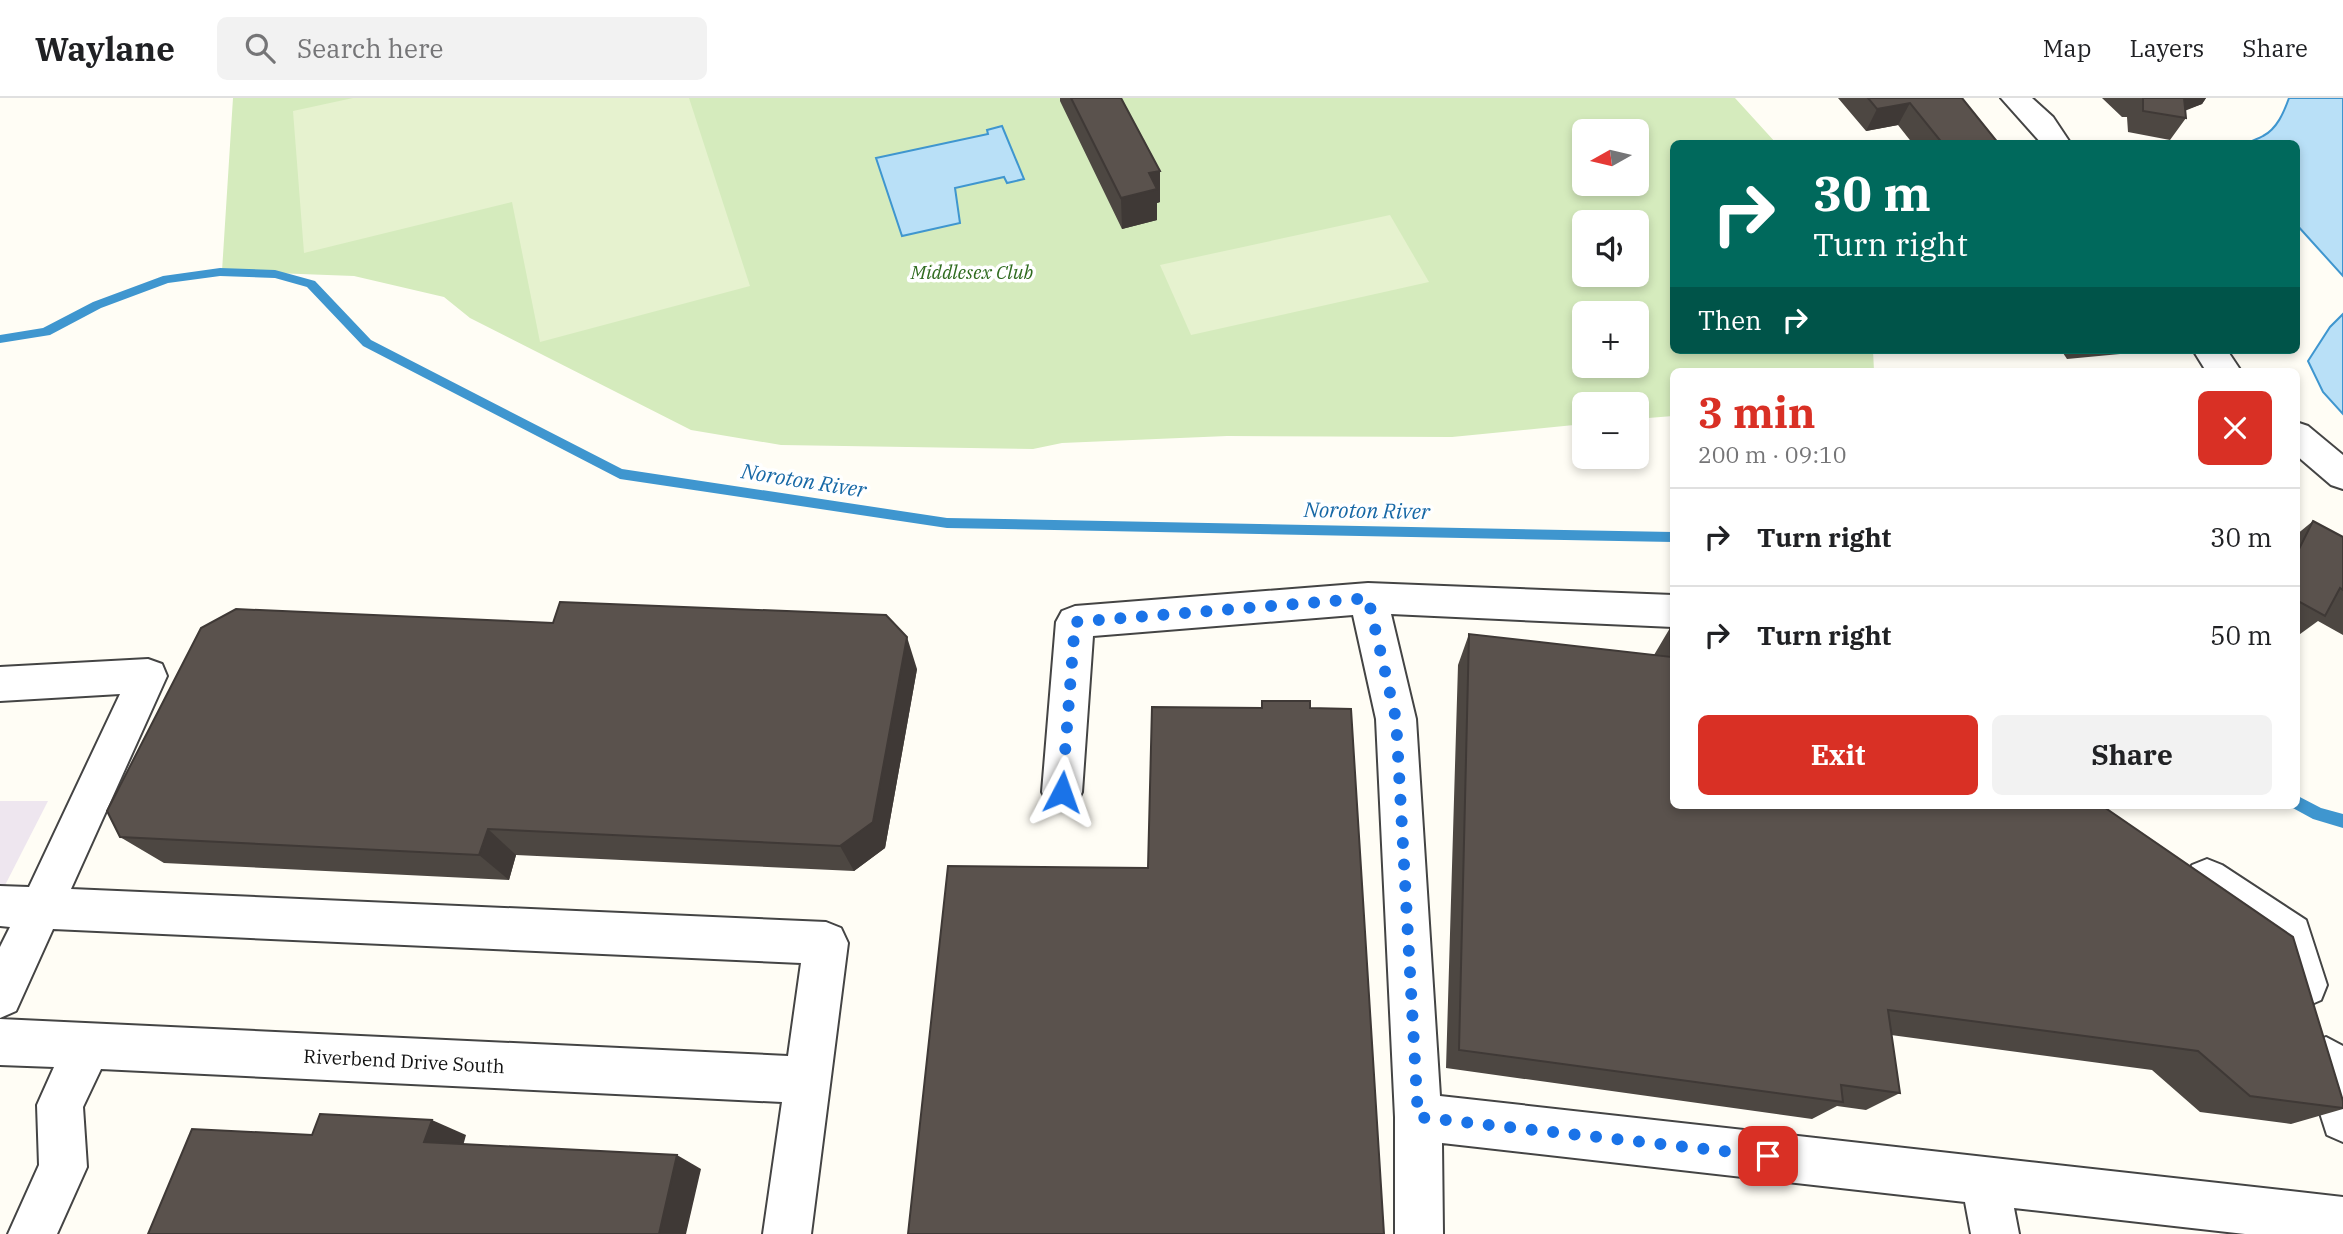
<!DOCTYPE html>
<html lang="en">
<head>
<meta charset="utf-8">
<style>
  body { margin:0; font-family:"IBM Plex Serif",serif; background:#f2f2f2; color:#202124; height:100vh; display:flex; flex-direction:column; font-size:26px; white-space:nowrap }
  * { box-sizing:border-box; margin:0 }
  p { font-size:23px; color:#757577 }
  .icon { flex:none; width:38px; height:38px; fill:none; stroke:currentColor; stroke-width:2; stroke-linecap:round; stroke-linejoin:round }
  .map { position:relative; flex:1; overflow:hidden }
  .details { position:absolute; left:1670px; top:270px; width:630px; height:441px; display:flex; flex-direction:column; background:#fff; border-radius:10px; box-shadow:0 4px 10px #0003 }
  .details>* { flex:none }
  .hud { position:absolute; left:1670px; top:42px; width:630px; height:214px; border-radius:10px; box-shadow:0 4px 10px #0003; background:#00695c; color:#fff; overflow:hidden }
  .needle { width:46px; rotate:262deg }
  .controls { position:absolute; left:1572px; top:21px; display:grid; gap:14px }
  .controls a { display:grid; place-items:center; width:77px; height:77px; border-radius:10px; background:#fff; box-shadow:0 4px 10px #0003; font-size:35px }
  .pin { position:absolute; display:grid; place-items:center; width:60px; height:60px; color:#fff; margin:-30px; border-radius:14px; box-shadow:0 4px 10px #0006 }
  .me { position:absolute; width:77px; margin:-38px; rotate:4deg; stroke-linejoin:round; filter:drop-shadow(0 0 5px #0008) }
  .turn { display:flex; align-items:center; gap:24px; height:147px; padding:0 28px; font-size:32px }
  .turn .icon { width:91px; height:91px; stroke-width:2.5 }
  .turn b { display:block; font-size:49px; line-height:60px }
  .then { display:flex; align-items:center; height:66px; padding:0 28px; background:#0003; gap:14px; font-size:26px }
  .round { display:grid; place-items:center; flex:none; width:74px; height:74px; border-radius:10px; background:#f2f2f2 }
  .overview { display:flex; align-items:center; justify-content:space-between; height:119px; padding:0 28px }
  h1 { font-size:42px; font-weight:800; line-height:52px; color:#d93025 }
  .action { display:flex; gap:14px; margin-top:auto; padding:14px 28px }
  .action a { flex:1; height:80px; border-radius:10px; background:#d93025; color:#fff; font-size:28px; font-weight:800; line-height:80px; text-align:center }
  .action a+a { background:#f2f2f2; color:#202124 }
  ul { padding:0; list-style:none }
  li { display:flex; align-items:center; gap:21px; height:98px; padding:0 28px; border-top:2px solid #e0e0e0 }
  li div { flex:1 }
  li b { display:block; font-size:26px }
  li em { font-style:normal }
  header { display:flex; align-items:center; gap:42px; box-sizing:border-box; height:98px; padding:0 35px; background:#fff; border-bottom:2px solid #e0e0e0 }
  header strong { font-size:33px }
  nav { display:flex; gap:38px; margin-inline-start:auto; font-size:24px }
  .search { width:490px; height:63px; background:#f2f2f2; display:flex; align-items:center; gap:18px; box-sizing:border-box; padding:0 24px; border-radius:10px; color:#757577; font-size:26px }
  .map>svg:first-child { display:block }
</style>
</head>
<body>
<header>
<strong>Waylane</strong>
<div class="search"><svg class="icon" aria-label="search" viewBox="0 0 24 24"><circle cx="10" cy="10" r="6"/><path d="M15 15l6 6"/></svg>Search here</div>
<nav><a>Map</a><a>Layers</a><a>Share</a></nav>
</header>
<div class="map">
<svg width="2343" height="1136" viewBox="0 0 2343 1136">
  <rect width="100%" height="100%" fill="#fffdf5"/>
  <!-- industrial -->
  <path fill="#eee6ef" d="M0,703H48L0,797Z"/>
  <!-- green -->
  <path fill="#d5ebbd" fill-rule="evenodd" d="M233,0H1735L1776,45L1673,46V252H1873L1874,273H1673V318L1636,321V306H1584V326L1452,339L1227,338L1062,345L1033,351L781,347L691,332L470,220L444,199L354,178L222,173ZM1584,33H1636V86H1584ZM1584,124H1636V177H1584ZM1584,215H1636V268H1584Z"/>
  <!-- pitch -->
  <g fill="#e6f2cf">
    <path d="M353,0H689L750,188L540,244L512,104L304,155L293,13Z"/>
    <path d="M1390,117L1429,184L1191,237L1160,167Z"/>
  </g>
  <!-- water -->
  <g fill="#b9e0f7" stroke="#3f96cf" stroke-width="2">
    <path d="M2289,0H2343V178L2296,126V46L2248,45C2253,42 2258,41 2263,38C2277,31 2284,14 2289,0Z"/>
    <path d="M1002,28L1024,81L1007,85L1004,79L955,90L960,125L902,138L876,60L988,36L987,32Z"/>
    <path d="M2343,216V316L2323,294L2308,263L2330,229Z"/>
  </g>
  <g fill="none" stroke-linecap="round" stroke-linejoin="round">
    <!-- stream -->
    <g fill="#3f96cf" fill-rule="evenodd">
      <path d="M220,170L275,172L315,183L371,242L622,371L947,420L1673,434V444L947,430L620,381L363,248L307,189L275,180L220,178L168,185L101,210L50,237L0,245V237L43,230L93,204L163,178Z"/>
      <path d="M2296,697L2321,710L2343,716V730L2313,721L2291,709L2290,707H2296Z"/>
    </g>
    <!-- minor casing -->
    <g stroke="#444" stroke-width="4">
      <g id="minor">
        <path d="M2001,0H2032L2053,19L2071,46H2042Z"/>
        <path d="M2193,252H2227L2241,273H2206Z"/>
        <path d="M2296,324L2308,328L2343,357V391L2331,387L2296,357Z"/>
        <path d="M1368,485L1673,497V529L1391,516L1416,621L1440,998L2343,1099V1136H2245L2014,1110L2019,1136H1971L1965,1104L1442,1045L1443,1136H1395V1019L1376,621L1353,517L1093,538L1082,694L1076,707L1062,712L1048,707L1042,694L1056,524L1062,513L1075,508Z"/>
        <path d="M148,561L162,566L167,578L71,791L826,824L841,830L848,845L811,1136H763L782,1004L101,971L83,1009L87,1069L57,1136H8L39,1067L37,1007L54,969L0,967V921L788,958L801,865L53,831L16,913L0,920V849L10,829L0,828V788L29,789L120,596L0,603V569Z"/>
        <path d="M2207,761L2222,767L2306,822L2327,887L2321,902L2305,909L2289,902L2273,850L2192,795L2186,781L2192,767Z"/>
        <path d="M2326,939L2343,948V1044L2327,1037L2303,962L2310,946Z"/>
      </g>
    </g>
    <!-- minor -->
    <use href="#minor" fill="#fff" fill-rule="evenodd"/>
  </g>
  <!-- wall -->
  <g fill="#4d4742">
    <path d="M1060,0H1121L1160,73V104L1157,105V122L1122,131L1060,3Z"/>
    <path d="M1838,0H1962L1999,46H1913L1898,27L1866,33Z"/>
    <path d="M2102,0H2206L2202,6L2185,12L2186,20L2170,42L2128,34L2127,19H2122Z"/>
    <path d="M2061,252H2124L2120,256L2067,261Z"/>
    <path d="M2313,423L2343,439V537L2318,523L2296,539V437Z"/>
    <path d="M1670,530L2343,1003V1011L2291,1026L2200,1014L2152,972L1891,937L1900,995L1866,1012L1837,1008L1812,1021L1446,970L1458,567L1469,536L1654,557Z"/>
    <path d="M917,571L885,750L854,773L516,757L509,782L164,765L120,739Z"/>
  </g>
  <!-- shaded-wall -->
  <g fill="#3f3936">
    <path d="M2182,0H2206L2202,6L2172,18Z"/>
    <path d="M1910,5L1898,27L1866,33L1877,11Z"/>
    <path d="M1160,73V104L1157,105V122L1122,131L1121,100L1149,75Z"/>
    <path d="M907,539L917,571L885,750L854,773L840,748Z"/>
    <path d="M488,731L516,757L509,782L479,757Z"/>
    <path d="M432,1022L466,1037L460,1059L424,1044Z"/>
    <path d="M677,1057L701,1071L686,1136H659Z"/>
  </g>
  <!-- building -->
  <g fill="#5a524d" stroke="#3f3936" stroke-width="2">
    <path d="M1071,0H1121L1160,73L1149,75L1157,91L1121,100Z"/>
    <path d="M1868,0H1962L1999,46H1943L1910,5L1877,11Z"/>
    <path d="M2143,0H2184L2186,20L2143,13Z"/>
    <path d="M2313,423L2343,439V492L2340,490L2325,518L2296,502V457Z"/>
    <path d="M560,504L886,517L907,539L873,724L840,748L488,731L479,757L120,739L107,713L201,530L236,511L553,525Z"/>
    <path d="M1670,530H1673V707H2101L2293,839L2343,1003V1010L2250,998L2198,953L1888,912L1900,995L1841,987L1843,1004L1459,952L1469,536L1671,559Z"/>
    <path d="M1262,603H1310V610L1351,611L1384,1136H908L948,768L1148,770L1152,609L1262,610Z"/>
    <path d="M320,1016L432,1022L424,1044L677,1057L659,1136H148L192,1031L312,1037Z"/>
  </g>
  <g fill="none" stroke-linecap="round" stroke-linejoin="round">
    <!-- route -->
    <path stroke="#1a73e8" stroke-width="12" stroke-dasharray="0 21.6" d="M1062,694L1075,524L1368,500L1396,621L1418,1019L1768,1058"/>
  </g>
  <g text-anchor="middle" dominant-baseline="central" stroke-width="7" stroke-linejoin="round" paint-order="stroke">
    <!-- park labels -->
    <g font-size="19" font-style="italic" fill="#2f6b1f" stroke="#fff">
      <text x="972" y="174">Middlesex Club</text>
    </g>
    <!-- street labels -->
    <g font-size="19" fill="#111" stroke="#fff">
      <text transform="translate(404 963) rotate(3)">Riverbend Drive South</text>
    </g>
    <!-- water labels -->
    <g font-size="21" font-style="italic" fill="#1768a6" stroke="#fff">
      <text transform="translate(804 382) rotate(9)">Noroton River</text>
      <text transform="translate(1367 412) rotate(1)">Noroton River</text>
    </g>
  </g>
</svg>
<div class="controls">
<a><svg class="needle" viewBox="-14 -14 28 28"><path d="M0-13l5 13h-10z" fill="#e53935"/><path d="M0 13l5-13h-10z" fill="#757577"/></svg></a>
<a><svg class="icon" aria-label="sound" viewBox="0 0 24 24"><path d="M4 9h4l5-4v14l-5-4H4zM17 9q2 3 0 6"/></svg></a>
<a>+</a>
<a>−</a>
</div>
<div class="pin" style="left:1768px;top:1058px;background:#d93025"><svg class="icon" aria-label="arrive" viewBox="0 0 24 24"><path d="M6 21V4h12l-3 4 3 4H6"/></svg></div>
<svg class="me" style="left:1062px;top:694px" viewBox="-20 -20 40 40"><path d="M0-17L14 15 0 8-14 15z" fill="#1a73e8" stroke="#fff" stroke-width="4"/></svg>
<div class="hud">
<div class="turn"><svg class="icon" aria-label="right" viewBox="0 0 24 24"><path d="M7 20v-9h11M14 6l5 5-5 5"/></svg><div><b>30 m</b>Turn right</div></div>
<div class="then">Then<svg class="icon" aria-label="right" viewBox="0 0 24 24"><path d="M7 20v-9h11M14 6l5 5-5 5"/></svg></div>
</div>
<section class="details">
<div class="overview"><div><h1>3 min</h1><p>200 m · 09:10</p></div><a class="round" style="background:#d93025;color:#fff"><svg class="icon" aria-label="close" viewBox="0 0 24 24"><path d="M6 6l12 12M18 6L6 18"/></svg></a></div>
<ul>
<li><svg class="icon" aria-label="right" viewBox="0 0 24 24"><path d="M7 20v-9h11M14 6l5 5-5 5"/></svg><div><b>Turn right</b></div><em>30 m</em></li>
<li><svg class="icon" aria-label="right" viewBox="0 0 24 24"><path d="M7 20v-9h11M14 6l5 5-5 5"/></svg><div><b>Turn right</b></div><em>50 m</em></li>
</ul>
<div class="action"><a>Exit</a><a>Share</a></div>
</section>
</div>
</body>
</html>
